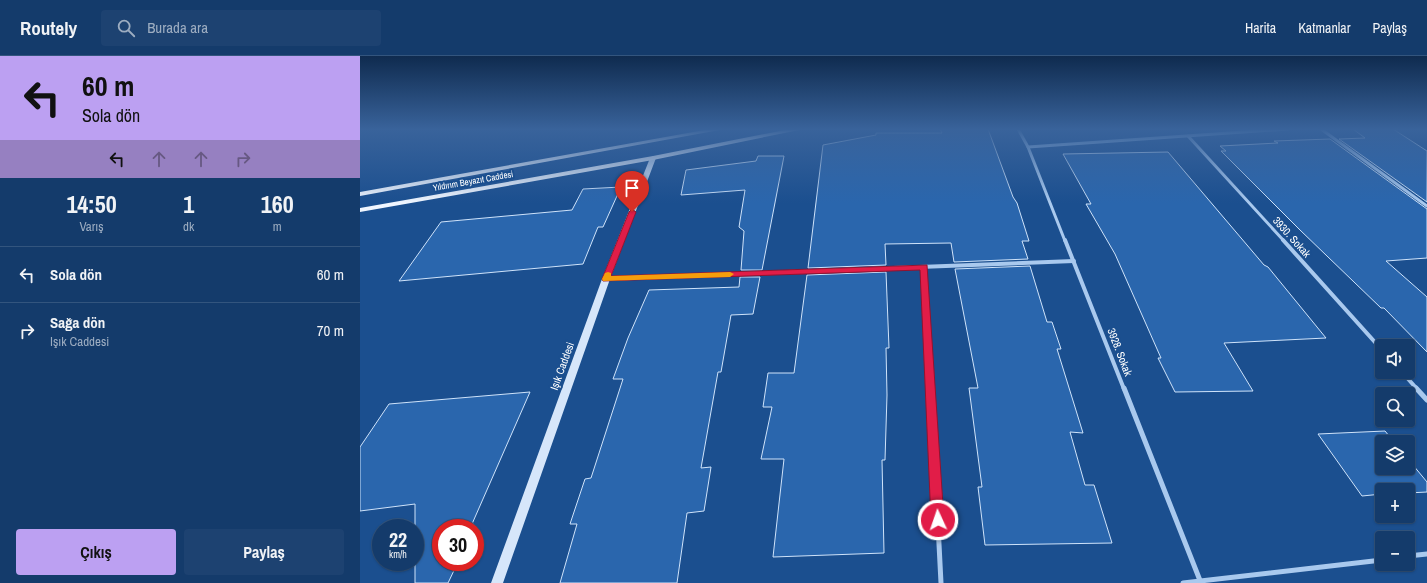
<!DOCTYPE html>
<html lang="tr">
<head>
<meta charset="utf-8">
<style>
  body { margin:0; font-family:"Archivo Narrow",sans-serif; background:#1d4271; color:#f1f3f6; height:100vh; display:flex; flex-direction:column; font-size:15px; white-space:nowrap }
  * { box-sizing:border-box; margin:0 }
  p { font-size:13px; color:#9dadc1 }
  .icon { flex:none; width:22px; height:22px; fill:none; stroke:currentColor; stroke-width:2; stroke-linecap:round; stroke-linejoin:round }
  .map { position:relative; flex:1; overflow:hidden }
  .sheet { display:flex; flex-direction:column; background:#143b6b; width:360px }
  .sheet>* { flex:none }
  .banner { background:#bca0f2; color:#111; overflow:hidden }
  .buttons { position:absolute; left:1015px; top:283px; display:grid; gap:8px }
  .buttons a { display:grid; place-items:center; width:40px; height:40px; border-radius:4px; background:#143b6b; box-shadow:0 1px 3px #0004,0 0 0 1px #33557e; font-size:20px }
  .speed { position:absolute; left:12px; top:463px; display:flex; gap:8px; font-size:20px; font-weight:700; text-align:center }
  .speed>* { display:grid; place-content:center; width:52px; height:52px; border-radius:50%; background:#143b6b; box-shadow:0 1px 3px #0004,0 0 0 1px #33557e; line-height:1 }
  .speed small { font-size:10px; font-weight:400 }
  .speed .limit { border:6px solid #d22; background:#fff; color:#111 }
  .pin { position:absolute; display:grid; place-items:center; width:34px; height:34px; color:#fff; margin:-41px -17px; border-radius:50% 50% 50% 0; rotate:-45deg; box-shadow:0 0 4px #0007 }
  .pin .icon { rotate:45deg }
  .me { position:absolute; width:44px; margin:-22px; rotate:357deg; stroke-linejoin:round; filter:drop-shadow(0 0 3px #0008) }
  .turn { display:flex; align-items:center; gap:14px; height:84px; padding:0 16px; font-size:18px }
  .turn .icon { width:52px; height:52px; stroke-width:2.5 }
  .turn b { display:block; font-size:28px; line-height:34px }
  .lanes { display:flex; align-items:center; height:38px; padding:0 16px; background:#0003; justify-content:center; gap:20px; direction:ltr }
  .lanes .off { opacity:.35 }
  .eta { display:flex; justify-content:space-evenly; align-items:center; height:68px; text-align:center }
  .eta b { font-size:24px; font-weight:700; line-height:28px }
  .action { display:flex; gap:8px; margin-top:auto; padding:8px 16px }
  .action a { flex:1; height:46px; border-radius:4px; background:#bca0f2; color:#111; font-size:16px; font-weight:700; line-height:46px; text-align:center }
  .action a+a { background:#1d4271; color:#f1f3f6 }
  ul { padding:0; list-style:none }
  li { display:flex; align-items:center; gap:12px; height:56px; padding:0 16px; border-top:1px solid #33557e }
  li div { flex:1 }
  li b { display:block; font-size:15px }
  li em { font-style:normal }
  header { display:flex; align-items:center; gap:24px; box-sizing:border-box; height:56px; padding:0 20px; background:#143b6b; border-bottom:1px solid #33557e }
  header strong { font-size:19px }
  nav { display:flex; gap:22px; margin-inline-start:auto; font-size:14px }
  .search { width:280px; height:36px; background:#1d4271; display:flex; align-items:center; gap:10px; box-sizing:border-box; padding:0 14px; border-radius:4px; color:#9dadc1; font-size:15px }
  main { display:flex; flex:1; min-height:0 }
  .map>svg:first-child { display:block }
</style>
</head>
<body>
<header>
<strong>Routely</strong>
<div class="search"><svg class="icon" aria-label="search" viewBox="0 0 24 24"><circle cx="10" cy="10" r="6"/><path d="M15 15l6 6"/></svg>Burada ara</div>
<nav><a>Harita</a><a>Katmanlar</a><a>Paylaş</a></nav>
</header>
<main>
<section class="sheet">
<div class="banner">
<div class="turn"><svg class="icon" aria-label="left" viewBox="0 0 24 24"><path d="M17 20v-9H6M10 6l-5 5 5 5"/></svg><div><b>60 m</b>Sola dön</div></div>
<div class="lanes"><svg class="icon" aria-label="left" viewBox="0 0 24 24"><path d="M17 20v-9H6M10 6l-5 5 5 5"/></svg><svg class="icon off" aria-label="ahead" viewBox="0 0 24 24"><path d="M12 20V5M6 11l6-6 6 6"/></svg><svg class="icon off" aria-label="ahead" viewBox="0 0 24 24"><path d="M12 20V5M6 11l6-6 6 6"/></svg><svg class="icon off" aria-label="right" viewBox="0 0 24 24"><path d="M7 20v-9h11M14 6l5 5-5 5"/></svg></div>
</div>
<div class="eta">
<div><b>14:50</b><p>Varış</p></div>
<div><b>1</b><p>dk</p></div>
<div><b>160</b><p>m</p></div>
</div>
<ul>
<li><svg class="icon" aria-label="left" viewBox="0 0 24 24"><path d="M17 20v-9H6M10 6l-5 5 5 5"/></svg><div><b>Sola dön</b></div><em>60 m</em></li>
<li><svg class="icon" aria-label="right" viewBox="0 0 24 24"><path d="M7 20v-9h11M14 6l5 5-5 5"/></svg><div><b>Sağa dön</b><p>Işık Caddesi</p></div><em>70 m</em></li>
</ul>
<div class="action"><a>Çıkış</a><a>Paylaş</a></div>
</section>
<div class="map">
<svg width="1067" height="527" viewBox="0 0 1067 527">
  <rect width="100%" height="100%" fill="#1b4f8f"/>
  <!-- building -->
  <g fill="#2a66ad" stroke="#cfe3fa">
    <path d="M580,73H628L653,141L657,147L669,185H662L668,203L594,206L591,187L525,188L526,209L448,212L463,89L516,79V77H582Z"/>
    <path d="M993,73H1033L1067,95V146L979,83L1005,82Z"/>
    <path d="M970,83L1067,153V202L1026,205L1067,241V296L1024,252H1021L940,174L861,95H866L860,90L918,87L914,85Z"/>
    <path d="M808,96L904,209L908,211L966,282L864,287L893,335L815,336L798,302H801L755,198L726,148H731L703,98Z"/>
    <path d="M398,100H424L402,214H381L384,175L379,171L385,134L321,139L326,114L396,105Z"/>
    <path d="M261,131L243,171H238L223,208L39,225L81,166L212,154L223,133Z"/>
    <path d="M670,210L687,266H692L701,293H697L723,377L710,376L725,429H734L752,487L625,489L618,431H622L609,332H618L595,213Z"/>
    <path d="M526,216L529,292H526L527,339L525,404H522L524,497L413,501L424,403H401L412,351H403L408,317H434L447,219Z"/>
    <path d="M380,221H400L393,258L371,259L361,316H358L341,412L351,411L344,455L327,457L317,527H200L217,468H210L225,423L231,422L263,323H253L268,282L289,234L379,231Z"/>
    <path d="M170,336L112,468H114L113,472H81V506H98L88,527H55V448L0,455V391L29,348Z"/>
    <path d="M1025,375L1034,386H1022V412H1048V403L1067,426V436L1048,437V434H1022V438L1002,440L958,378Z"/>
  </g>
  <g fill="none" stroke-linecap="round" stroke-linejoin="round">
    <!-- street-far2 -->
    <g stroke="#a9c9ee" stroke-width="3">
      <path d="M658,73L668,91L705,185"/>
      <path d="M961,73L1067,150"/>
      <path d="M828,80L924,185"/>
      <path d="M668,91L928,73"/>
    </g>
    <!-- street-far1 -->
    <g stroke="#a9c9ee" stroke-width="4">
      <path d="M705,184L764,333"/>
      <path d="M923,184L1022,294"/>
      <path d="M564,211L571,333"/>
      <path d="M246,223L714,205"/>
      <path d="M1042,316L1057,333"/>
    </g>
    <!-- street -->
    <g stroke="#a9c9ee" stroke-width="5">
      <path d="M571,332L581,527"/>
      <path d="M764,332L841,527"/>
      <path d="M1056,332L1067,344"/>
      <path d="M1048,500L1067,498"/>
      <path d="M823,527L1022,504"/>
    </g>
    <!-- secondary -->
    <path fill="#d6e6fa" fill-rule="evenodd" d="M293,100L296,102L250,223L143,527H131L242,223L290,102Z"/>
    <!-- primary -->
    <g fill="#f0f6ff" fill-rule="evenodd">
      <path d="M350,73H365L0,140V136Z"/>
      <path d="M430,73H444L293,104L0,156V152L293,100Z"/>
    </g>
  </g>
  <!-- sky -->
  <linearGradient id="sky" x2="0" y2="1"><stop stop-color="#0f2b4f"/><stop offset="0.5" stop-color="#39639b"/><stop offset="1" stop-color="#39639b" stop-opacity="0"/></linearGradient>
  <rect width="1067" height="147" fill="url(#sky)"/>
  <!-- route -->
  <path fill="#e11d48" stroke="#92132f" d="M272,153L276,156L251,220L567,209L584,464L582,468L578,470L573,468L571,464L560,214L243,225L242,223L269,156Z"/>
  <!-- slow -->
  <path fill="#f59e0b" d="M248,216L251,217V220L370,216L374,218L370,221L243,225L242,223L245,217Z"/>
  <g text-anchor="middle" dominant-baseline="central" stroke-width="4" stroke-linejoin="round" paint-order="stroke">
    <!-- far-street labels -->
    <g font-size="9" fill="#fff" stroke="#1b4f8f">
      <text transform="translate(113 125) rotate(-10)">Yıldırım Beyazıt Caddesi</text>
    </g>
    <!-- street labels -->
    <g font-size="11" fill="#fff" stroke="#1b4f8f">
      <text transform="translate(932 181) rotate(48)">3930. Sokak</text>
      <text transform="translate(760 296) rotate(69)">3928. Sokak</text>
      <text transform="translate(202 310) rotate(-70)">Işık Caddesi</text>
    </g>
  </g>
</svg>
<div class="buttons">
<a><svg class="icon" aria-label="sound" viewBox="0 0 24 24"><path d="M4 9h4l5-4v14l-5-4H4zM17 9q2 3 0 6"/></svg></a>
<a><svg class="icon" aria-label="search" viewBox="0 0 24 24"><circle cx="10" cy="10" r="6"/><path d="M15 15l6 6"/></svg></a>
<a><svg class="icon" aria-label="layers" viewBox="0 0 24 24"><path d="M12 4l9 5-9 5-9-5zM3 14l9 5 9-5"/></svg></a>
<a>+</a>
<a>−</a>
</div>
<div class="speed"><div>22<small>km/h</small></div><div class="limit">30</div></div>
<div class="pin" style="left:272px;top:156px;background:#d93025"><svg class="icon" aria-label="arrive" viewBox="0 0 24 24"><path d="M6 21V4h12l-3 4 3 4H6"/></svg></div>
<svg class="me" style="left:578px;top:464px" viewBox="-20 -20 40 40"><circle r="17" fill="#e11d48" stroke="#fff" stroke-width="3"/><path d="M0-11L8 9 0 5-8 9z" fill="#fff"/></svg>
</div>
</main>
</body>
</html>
